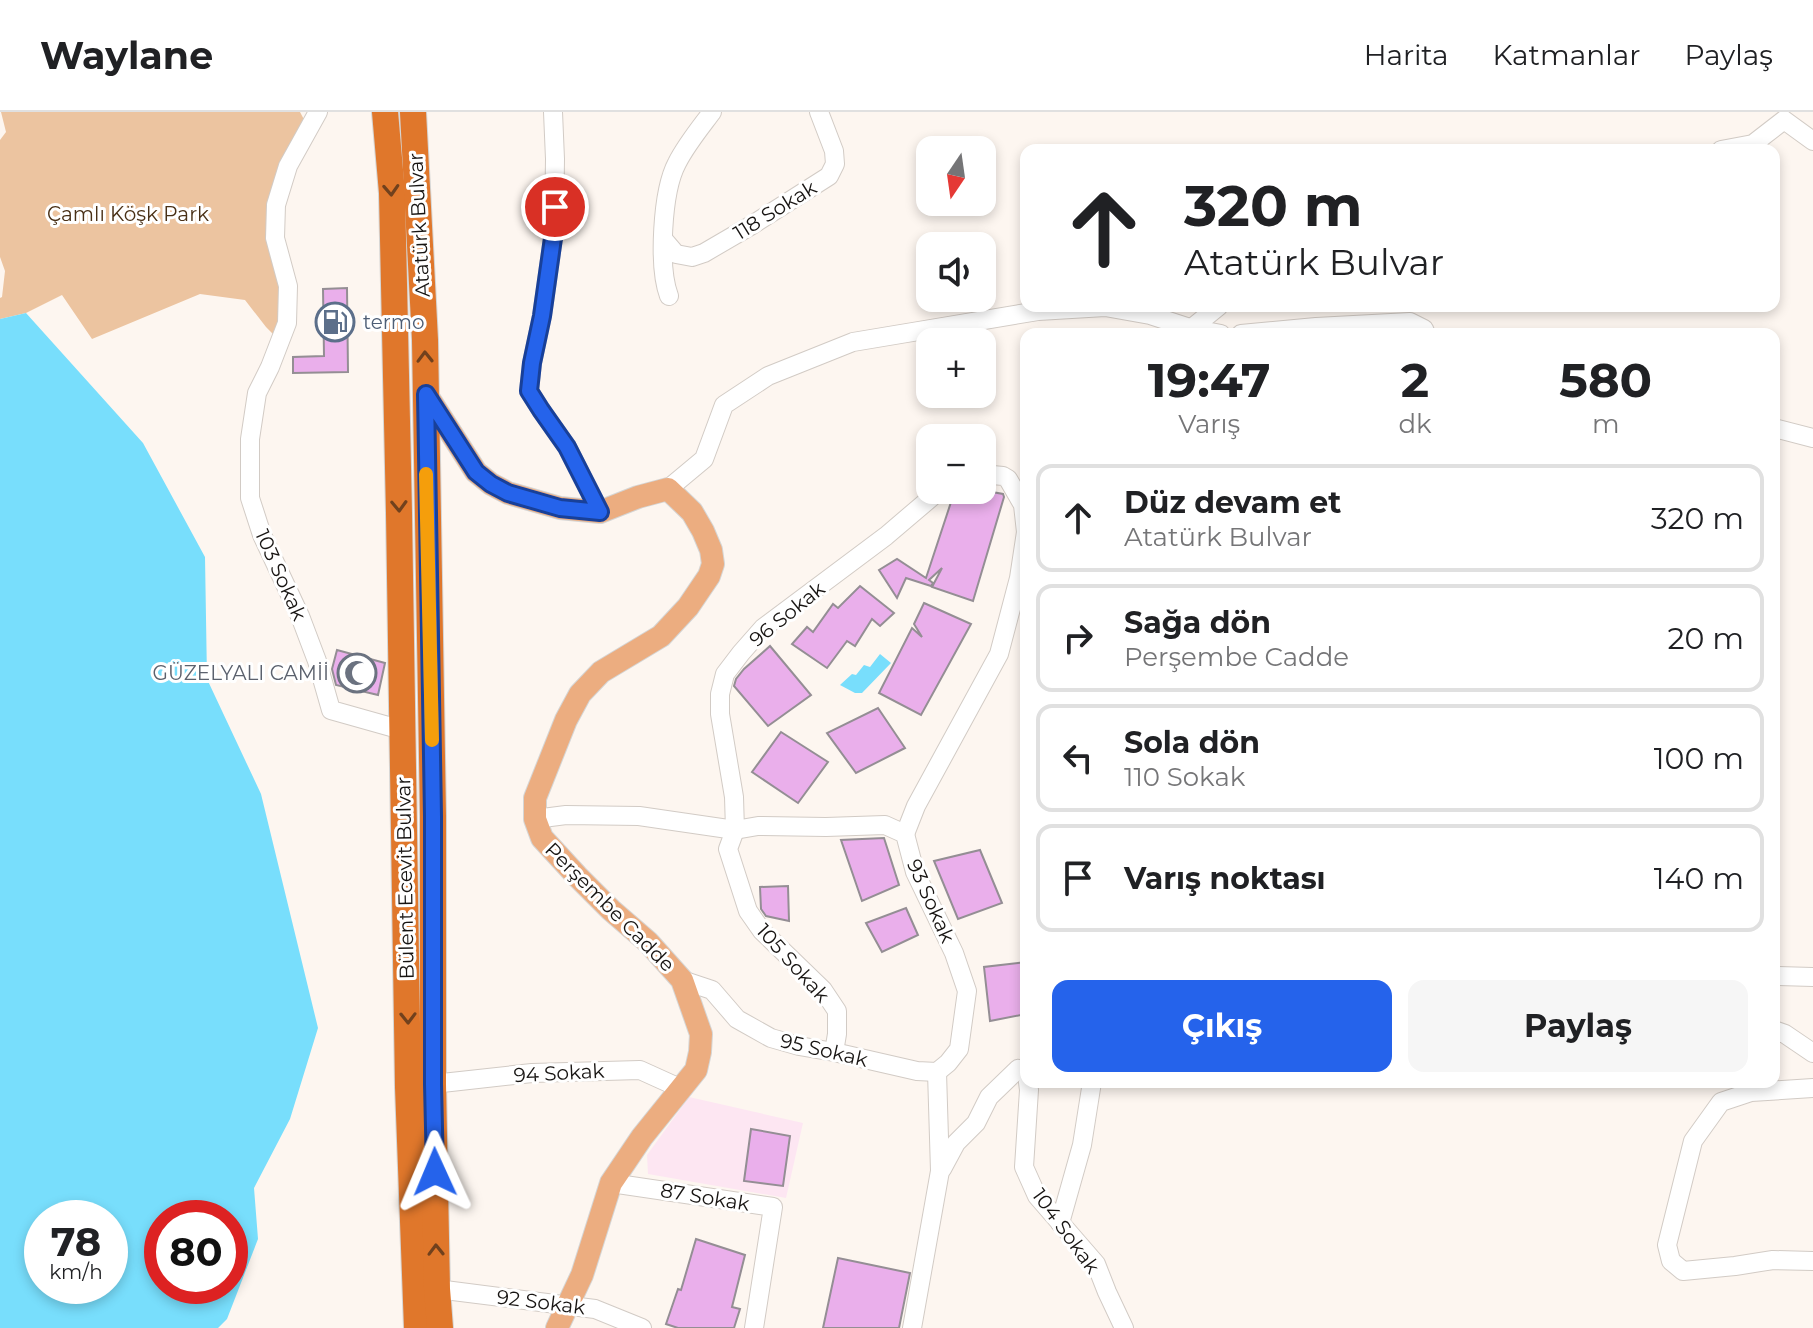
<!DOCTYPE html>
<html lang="tr">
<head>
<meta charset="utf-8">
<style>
  body { margin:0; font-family:Montserrat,sans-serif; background:#f6f6f6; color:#202124; height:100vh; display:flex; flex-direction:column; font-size:30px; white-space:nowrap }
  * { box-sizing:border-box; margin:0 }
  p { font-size:26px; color:#757577 }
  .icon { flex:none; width:44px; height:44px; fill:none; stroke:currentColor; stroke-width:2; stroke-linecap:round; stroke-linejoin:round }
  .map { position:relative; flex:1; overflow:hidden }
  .panel { position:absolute; left:1020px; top:216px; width:760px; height:760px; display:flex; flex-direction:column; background:#fff; border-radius:16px; box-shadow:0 4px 12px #0003 }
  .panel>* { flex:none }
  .top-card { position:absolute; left:1020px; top:32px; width:760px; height:168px; border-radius:16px; box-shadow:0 4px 12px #0003; background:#fff; color:#202124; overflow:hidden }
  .needle { width:52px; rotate:193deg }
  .tools { position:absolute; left:916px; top:24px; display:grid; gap:16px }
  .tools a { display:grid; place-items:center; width:80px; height:80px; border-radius:16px; background:#fff; box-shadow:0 4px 12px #0003; font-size:40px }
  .speed { position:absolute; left:24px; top:1088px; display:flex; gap:16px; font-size:40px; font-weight:700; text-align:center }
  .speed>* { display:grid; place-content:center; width:104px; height:104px; border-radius:50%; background:#fff; box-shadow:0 4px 12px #0003; line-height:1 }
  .speed small { font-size:20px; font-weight:400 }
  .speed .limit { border:12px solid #d22; background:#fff; color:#111 }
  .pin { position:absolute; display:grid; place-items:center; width:68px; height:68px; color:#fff; margin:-34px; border:4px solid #fff; border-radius:50%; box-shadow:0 2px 8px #0007 }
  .me { position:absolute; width:88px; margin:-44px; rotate:359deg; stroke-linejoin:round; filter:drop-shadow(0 0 6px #0008) }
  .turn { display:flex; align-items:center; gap:28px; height:168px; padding:0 32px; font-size:36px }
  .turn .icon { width:104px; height:104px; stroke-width:2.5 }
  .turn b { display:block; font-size:56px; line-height:68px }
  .eta { display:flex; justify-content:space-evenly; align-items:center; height:136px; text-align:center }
  .eta b { font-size:48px; font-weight:700; line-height:56px }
  .button { display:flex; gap:16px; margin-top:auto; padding:16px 32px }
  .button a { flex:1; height:92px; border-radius:16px; background:#2563eb; color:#fff; font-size:32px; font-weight:700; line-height:92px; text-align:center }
  .button a+a { background:#f6f6f6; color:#202124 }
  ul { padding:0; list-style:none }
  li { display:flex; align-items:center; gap:24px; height:108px; margin:0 16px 12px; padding:0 16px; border:4px solid #e0e0e0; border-radius:16px }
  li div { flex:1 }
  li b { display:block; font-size:30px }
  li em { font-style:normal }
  header { display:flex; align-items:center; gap:48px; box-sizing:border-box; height:112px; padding:0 40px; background:#fff; border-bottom:2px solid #e0e0e0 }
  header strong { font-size:38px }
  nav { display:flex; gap:44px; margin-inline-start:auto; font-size:28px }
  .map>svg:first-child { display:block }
</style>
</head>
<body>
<header>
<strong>Waylane</strong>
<nav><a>Harita</a><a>Katmanlar</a><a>Paylaş</a></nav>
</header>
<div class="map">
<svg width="1813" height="1216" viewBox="0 0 1813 1216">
  <rect width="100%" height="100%" fill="#fdf6f0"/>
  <!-- education -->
  <path fill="#fde6f2" d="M689,985L803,1011L786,1086L648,1062L647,1043Z"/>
  <!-- green -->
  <path fill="#ecc4a0" d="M1,0H300L309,17L288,54L280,150L279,228L266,215L245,188L200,182L92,227L62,183L26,201L0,207V186L2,185L5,159L0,145V28L6,20Z"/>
  <!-- water -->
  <g fill="#78defc" fill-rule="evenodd">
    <path d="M26,201L143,331L205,445L207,567L261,682L318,916L290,1007L254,1076L258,1127L227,1207L218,1216H0V207ZM42,1106H110V1174H42ZM162,1106H230V1174H162Z"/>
    <path d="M880,542L891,551L862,581H855L840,573L852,562L856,563L864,553L870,555Z"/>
  </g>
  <!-- building -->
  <g fill="#eaafeb" stroke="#948e94" stroke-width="2">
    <path d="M347,176L348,260L293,261V245L324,244L323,177Z"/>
    <path d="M955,378H981L1003,382L1004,385L973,489L932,475L942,456L929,468L933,471L931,474L906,466L897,486L879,458L897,447L926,466Z"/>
    <path d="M860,474L894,501L880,514L872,507L855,534L847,529L827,556L792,532L807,515L813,520L833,492L838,496Z"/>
    <path d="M924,491L971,512L921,603L879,581L912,516L922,525L914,512Z"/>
    <path d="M770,534L811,583L768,614L734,574L736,567L744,557Z"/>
    <path d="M337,538L385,551L378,583L336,573L332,557Z"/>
    <path d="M878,596L905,636L856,661L827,621Z"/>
    <path d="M781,620L828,650L798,691L752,660Z"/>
    <path d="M884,726L899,773L862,789L841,728Z"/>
    <path d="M980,738L1002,791L958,807L934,749Z"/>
    <path d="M788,774L789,809L766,804L761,797L760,775Z"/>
    <path d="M906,796L918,823L882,840L866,811Z"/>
    <path d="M1026,850V902L990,909L984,855Z"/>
    <path d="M751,1017L790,1024L783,1074L744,1069Z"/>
    <path d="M696,1127L745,1143L732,1195L740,1197L734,1216H678L666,1212L678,1177L681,1178Z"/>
    <path d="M838,1146L910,1161L899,1216H823Z"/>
  </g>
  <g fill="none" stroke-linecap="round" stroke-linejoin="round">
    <!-- minor casing -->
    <g stroke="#d2cbc5" stroke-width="20">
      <g id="minor">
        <path d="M318,0L288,54L276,93L275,126L288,174L287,211L270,255L257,281L250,327V386L262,423L300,504L317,549L331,598L402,618"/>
        <path d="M553,0L555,47L554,119L542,204L532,251L529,279L541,298L567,335L600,400"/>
        <path d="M1721,38L1753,32L1784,8L1813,29"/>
        <path d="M664,128L676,142L692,145L704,141L752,113L829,64L835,52L834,39L819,0"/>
        <path d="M669,184C658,155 662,79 677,51C686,33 700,16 712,0"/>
        <path d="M1187,220L1219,194"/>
        <path d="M1241,222L1316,215L1410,210L1424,217L1426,222"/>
        <path d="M1774,316L1813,326"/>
        <path d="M668,377L704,347L724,293L768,264L853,230L1038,199L1105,195L1150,203L1190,216L1221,222"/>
        <path d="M535,707L566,703L639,704L735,718L758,714L826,715L885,713L905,722L915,760L954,841L967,879L959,937L948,951L937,960"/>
        <path d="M905,722L916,694L999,542L1019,466L1026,420L1023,393L1008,367L1003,364L982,362"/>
        <path d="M1774,864L1813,865"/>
        <path d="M682,868L712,878L737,907L771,926L799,934L834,940L917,959L937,960"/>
        <path d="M1774,918L1785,922L1813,941"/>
        <path d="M834,940L837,922V899L823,878L762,819L748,799L728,737L735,718L734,685L720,602V582L725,562L741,541L763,516L886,424L940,378"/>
        <path d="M1028,970L1029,978L1024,1055L1037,1084L1096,1152L1107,1180L1124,1216"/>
        <path d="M433,972L532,961L640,958L682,977"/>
        <path d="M1813,976L1751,980L1721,990L1693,1029L1667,1133L1671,1149L1683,1159L1735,1154L1773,1148L1813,1149"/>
        <path d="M942,1057L956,1031L976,1011L989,985L1018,957L1026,961"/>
        <path d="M611,1071L773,1095L754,1216"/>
        <path d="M1060,1111L1082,1033L1092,970"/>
        <path d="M437,1177L595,1197L642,1216"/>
        <path d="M912,1216L940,1059L937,960"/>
      </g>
    </g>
    <!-- major casing -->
    <g stroke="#d5d5d4" stroke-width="24">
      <path id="major" d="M426,282L476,360L491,372L508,381L560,396L600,400L638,385L668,377L692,400L703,419L711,438L713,452L709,464L688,495L661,524L601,560L580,582L566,608L535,686V707L542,726L577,764L611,798L648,830L682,868L701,922L700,940L696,958L642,1025L611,1071L582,1163L557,1216"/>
    </g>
    <!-- highway casing -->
    <g stroke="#d5d5d4" stroke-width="28">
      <g id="highway">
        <path d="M385,0L392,81L399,401L408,975L417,1216"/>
        <path d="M413,0L425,228L433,704V972L437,1177L440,1216"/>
      </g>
    </g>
    <!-- minor -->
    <use href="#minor" stroke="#fff" stroke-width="18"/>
    <!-- major -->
    <use href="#major" stroke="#ecad80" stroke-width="22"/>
    <!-- highway -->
    <use href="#highway" stroke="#e0772b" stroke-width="26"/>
  </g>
  <!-- one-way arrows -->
  <defs><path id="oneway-chevron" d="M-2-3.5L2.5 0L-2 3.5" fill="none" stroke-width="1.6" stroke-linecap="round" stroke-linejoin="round" transform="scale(2)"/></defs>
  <g stroke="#71411d">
    <use href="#oneway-chevron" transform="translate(391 78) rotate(87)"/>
    <use href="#oneway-chevron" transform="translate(425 245) rotate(-91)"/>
    <use href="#oneway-chevron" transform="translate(399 394) rotate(88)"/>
    <use href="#oneway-chevron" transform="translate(408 906) rotate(89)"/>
    <use href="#oneway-chevron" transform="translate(436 1138) rotate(-91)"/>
  </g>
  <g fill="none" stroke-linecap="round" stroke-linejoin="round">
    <!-- route casing -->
    <g stroke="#184099" stroke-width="20">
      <path id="route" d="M435,1060L433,972V704L426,282L476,360L491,372L508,381L560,396L600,400L567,335L541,298L529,279L532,251L542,204L554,119L555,95"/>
    </g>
    <!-- route -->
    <use href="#route" stroke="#2563eb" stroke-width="14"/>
    <!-- slow -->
    <path stroke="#f59e0b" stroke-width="14" d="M426,362L432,628"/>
  </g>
  <!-- icons -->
  <defs>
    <g id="fuel-ring" transform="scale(2)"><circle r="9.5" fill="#fff" stroke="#5c6f8a" stroke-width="1.5"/><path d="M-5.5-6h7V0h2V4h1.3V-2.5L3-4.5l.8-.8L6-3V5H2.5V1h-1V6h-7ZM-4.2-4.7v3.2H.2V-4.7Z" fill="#5c6f8a"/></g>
    <g id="mosque-ring" transform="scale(2)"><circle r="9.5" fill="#fff" stroke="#6b7280" stroke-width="1.5"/><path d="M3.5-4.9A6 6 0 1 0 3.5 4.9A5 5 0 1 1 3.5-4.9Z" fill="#6b7280"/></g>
  </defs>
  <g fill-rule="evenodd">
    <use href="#fuel-ring" x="335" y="210"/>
    <use href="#mosque-ring" x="357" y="561"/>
  </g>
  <g text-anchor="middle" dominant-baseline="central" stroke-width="6" stroke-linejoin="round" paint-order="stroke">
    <!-- street labels -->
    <g font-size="20" fill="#171412" stroke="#fff">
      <text transform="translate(775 98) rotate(-32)">118 Sokak</text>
      <text transform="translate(419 113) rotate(-93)">Atatürk Bulvar</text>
      <text transform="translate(281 463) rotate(66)">103 Sokak</text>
      <text transform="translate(787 502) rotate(-39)">96 Sokak</text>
      <text transform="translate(405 766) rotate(-91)">Bülent Ecevit Bulvar</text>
      <text transform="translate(931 789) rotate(66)">93 Sokak</text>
      <text transform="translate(610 795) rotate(45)">Perşembe Cadde</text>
      <text transform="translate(793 851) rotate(48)">105 Sokak</text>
      <text transform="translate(824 938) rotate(13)">95 Sokak</text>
      <text transform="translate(559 961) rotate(-3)">94 Sokak</text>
      <text transform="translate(705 1085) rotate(9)">87 Sokak</text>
      <text transform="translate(1066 1119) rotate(54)">104 Sokak</text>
      <text transform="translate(541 1190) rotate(7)">92 Sokak</text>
    </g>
    <!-- park labels -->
    <g font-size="20" fill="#493016" stroke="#fff">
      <text x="128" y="102">Çamlı Köşk Park</text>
    </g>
    <!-- service labels -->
    <g font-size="20" fill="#4e5e75" stroke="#fff" text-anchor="start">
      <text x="363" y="210">termo</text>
    </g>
    <!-- worship labels -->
    <g font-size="20" fill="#5b616d" stroke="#fff" text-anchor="end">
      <text x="329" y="561">GÜZELYALI CAMİİ</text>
    </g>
  </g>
</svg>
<div class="tools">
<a><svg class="needle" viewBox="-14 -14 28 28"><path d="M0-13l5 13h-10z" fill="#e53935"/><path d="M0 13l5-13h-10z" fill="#757577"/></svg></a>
<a><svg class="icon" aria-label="sound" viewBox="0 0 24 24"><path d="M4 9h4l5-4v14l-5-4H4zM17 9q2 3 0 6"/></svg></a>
<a>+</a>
<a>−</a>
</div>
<div class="speed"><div>78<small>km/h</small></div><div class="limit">80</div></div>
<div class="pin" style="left:555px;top:95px;background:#d93025"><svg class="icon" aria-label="arrive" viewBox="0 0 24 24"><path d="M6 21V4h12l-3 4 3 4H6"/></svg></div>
<svg class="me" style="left:435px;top:1060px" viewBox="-20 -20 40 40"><path d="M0-17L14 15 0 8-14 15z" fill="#2563eb" stroke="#fff" stroke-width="4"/></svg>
<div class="top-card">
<div class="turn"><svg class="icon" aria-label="ahead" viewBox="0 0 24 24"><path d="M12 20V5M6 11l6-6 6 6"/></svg><div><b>320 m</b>Atatürk Bulvar</div></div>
</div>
<section class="panel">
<div class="eta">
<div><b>19:47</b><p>Varış</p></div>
<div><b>2</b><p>dk</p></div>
<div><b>580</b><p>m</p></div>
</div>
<ul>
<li><svg class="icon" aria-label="ahead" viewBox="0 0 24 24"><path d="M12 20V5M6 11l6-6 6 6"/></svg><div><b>Düz devam et</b><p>Atatürk Bulvar</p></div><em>320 m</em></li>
<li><svg class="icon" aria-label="right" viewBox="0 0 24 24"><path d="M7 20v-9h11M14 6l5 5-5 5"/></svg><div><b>Sağa dön</b><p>Perşembe Cadde</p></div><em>20 m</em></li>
<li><svg class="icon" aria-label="left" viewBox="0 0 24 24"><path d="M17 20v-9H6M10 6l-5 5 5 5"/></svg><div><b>Sola dön</b><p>110 Sokak</p></div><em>100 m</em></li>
<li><svg class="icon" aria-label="arrive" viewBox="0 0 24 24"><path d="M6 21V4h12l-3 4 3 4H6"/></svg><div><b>Varış noktası</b></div><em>140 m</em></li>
</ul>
<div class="button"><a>Çıkış</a><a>Paylaş</a></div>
</section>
</div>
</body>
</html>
